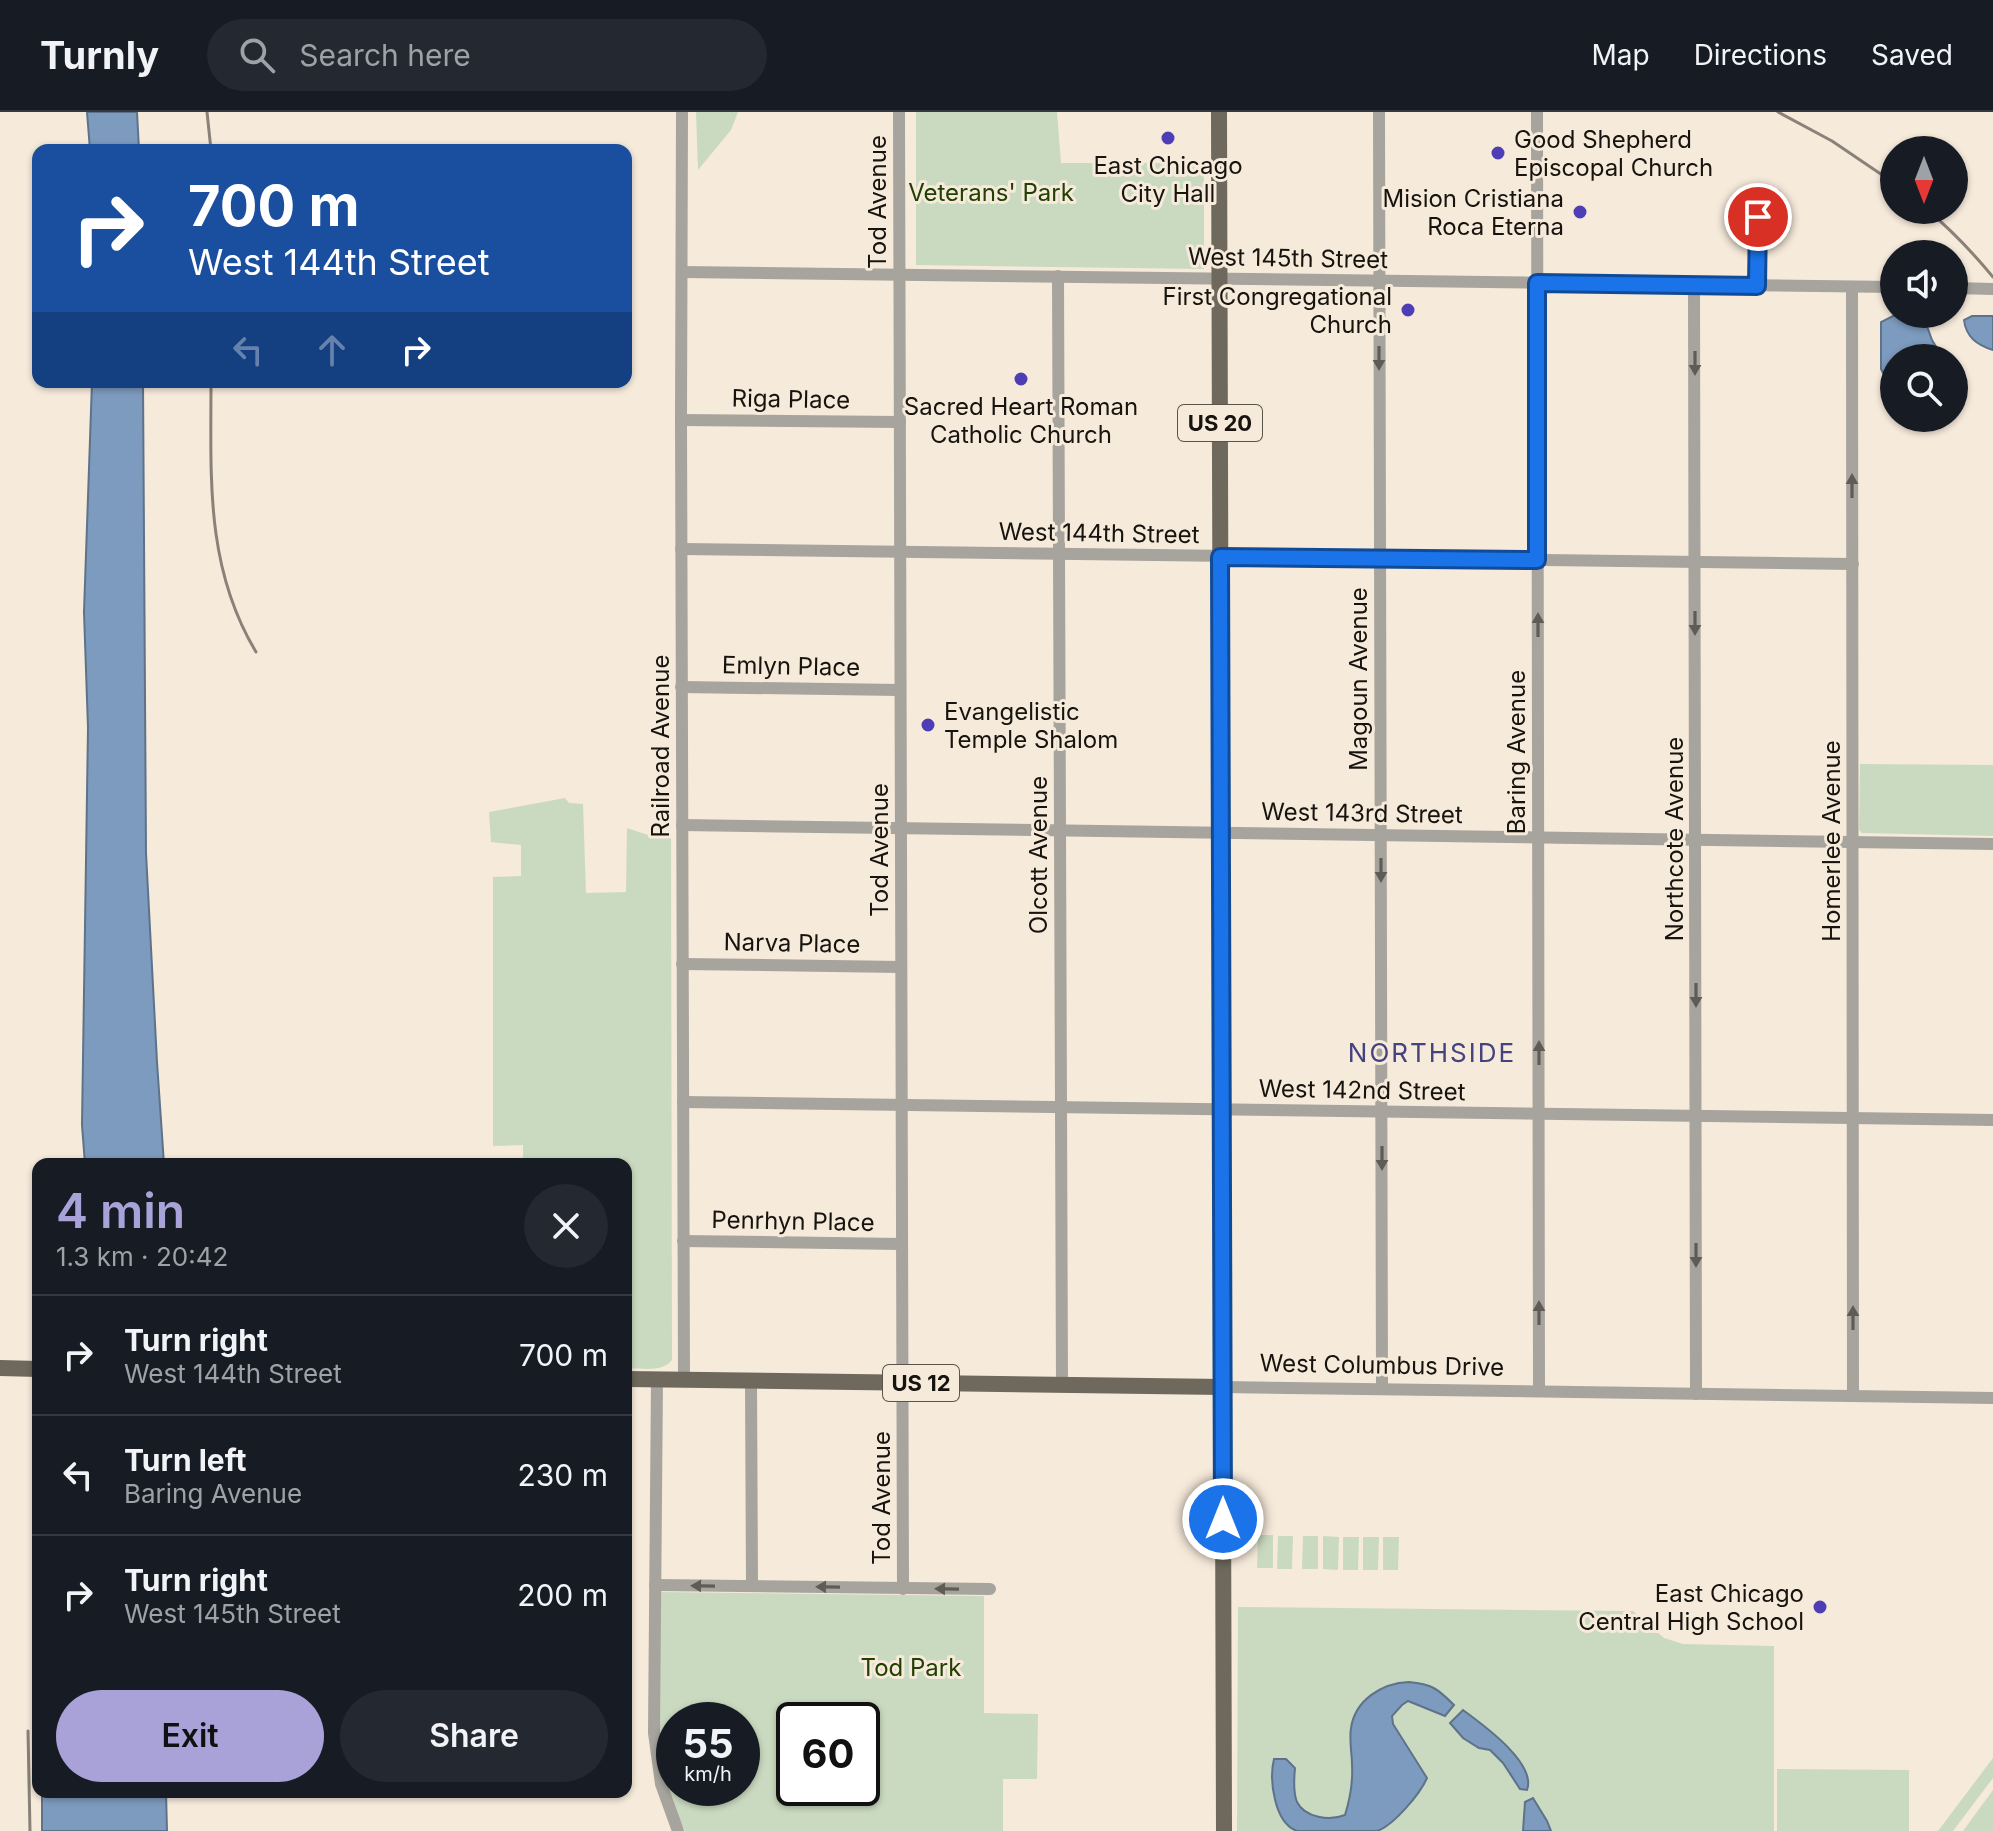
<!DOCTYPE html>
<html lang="en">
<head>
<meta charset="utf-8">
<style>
  body { margin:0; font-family:Inter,sans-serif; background:#242831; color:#f1f3f6; height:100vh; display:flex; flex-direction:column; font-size:30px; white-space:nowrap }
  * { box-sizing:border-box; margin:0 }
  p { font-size:26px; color:#9ea1a6 }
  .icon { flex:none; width:44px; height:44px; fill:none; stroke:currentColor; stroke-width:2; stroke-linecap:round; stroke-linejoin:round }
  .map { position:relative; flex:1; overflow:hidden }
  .sheet { position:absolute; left:32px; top:1046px; width:600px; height:640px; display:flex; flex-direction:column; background:#171b24; border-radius:16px; box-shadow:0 2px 6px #0004 }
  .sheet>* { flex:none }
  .banner { position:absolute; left:32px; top:32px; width:600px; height:244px; border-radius:16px; box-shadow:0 2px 6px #0004; background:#1a4fa0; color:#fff; overflow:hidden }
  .needle { width:52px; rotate:180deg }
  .buttons { position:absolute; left:1880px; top:24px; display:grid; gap:16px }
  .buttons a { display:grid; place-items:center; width:88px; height:88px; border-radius:50%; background:#171b24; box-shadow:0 2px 6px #0004; font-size:40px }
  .speed { position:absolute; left:656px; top:1590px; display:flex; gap:16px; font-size:40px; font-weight:700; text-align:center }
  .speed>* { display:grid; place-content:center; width:104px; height:104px; border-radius:50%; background:#171b24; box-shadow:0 2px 6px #0004; line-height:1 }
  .speed small { font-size:20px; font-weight:400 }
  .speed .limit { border:4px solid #111; border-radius:12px; background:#fff; color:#111 }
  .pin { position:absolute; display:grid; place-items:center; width:68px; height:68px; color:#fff; margin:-34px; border:4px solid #fff; border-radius:50%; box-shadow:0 2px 8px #0007 }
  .me { position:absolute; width:88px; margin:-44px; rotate:0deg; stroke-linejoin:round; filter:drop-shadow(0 0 6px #0008) }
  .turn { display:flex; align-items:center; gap:28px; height:168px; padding:0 24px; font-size:36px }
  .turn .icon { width:104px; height:104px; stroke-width:2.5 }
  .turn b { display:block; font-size:56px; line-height:68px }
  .lanes { display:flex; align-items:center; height:76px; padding:0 24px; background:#0003; justify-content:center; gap:40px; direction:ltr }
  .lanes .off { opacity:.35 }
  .round { display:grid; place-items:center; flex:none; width:84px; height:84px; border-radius:42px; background:#242831 }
  .headline { display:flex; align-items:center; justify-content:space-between; height:136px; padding:0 24px }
  h1 { font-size:48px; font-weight:600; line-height:60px; color:#a8a2d9 }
  .primary-button { display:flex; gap:16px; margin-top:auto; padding:16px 24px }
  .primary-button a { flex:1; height:92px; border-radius:48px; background:#a8a2d9; color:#111; font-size:32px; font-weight:600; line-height:92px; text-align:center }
  .primary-button a+a { background:#242831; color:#f1f3f6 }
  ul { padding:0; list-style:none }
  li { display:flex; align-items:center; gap:24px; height:120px; padding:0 24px; border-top:2px solid #363941 }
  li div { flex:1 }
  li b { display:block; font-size:30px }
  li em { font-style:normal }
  header { display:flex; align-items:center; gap:48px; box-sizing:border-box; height:112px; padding:0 40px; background:#171b24; border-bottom:2px solid #363941 }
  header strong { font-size:38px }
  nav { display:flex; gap:44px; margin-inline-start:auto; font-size:28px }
  .search { width:560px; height:72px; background:#242831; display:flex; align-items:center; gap:20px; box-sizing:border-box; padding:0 28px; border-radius:44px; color:#9ea1a6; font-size:30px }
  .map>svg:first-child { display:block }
</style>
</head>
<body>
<header>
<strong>Turnly</strong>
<div class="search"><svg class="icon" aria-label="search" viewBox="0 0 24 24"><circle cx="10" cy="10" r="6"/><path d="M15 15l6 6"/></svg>Search here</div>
<nav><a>Map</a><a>Directions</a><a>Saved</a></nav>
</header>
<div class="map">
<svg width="1993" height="1719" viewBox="0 0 1993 1719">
  <rect width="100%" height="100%" fill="#f6eadb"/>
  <!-- green -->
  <g fill="#cadac0" fill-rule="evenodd">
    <path d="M696,0H738L731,18L698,58Z"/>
    <path d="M916,0H1057L1061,51H1204V157L916,153Z"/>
    <path d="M1860,652L1993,653V724L1862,721L1859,718Z"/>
    <path d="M565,686L569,691L583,692L586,781L626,780L627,716L654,725L671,726L672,1248C662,1261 641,1256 626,1256V1052H523V1033L493,1034V765L521,764V733L491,730L489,700Z"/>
    <path d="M1258,1423H1273V1456H1257Z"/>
    <path d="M1278,1424H1293L1292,1457H1277Z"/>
    <path d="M1303,1424H1318V1457H1302Z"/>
    <path d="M1323,1424L1339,1425L1338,1458L1323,1457Z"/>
    <path d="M1343,1425H1359L1358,1458H1343Z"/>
    <path d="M1363,1425H1379L1378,1458H1363Z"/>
    <path d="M1383,1425H1399L1398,1458H1383Z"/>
    <path d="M660,1480L984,1484V1601L1038,1602L1037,1667H1003V1719H685L673,1693L664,1659L660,1621ZM674,1608H742V1676H674ZM794,1608H862V1676H794Z"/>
    <path d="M1238,1495L1633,1499L1664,1526L1683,1532L1774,1534V1719H1237Z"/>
    <path d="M1993,1646V1666L1953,1719H1938Z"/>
    <path d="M1777,1657L1909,1658V1719H1777Z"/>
    <path d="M1993,1678V1719H1963Z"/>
  </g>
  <!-- water -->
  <g fill="#7d9bbe" stroke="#5e7289" stroke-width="2">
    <path d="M87,0H137L139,38H90Z"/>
    <path d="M1893,204H1920L1924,206L1932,228L1943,246H1894V261H1883L1881,257V210Z"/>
    <path d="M1972,204H1993V238C1977,233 1966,225 1964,208Z"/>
    <path d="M92,270H143L146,741L157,950L164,1052H85L82,1013L88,616L84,500Z"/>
    <path d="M1409,1570C1432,1572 1438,1577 1454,1593L1445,1604L1408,1589L1402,1593L1392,1604L1393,1612L1427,1666C1420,1682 1393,1714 1377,1719C1368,1719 1349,1719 1340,1719C1329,1719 1306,1719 1297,1719C1274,1711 1269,1667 1274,1647H1286L1295,1656C1294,1666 1293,1680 1297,1690C1305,1706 1330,1709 1345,1703C1350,1687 1353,1670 1352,1653C1352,1642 1349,1628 1351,1616C1355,1588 1382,1571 1409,1570Z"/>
    <path d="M1463,1598C1482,1612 1537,1651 1527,1678L1520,1677L1503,1651L1490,1638L1479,1636L1463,1626L1450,1611Z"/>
    <path d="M42,1680H166L167,1719H42Z"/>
    <path d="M1533,1686L1547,1709L1551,1719H1523L1525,1690Z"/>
  </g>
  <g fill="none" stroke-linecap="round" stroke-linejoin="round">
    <!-- minor -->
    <g stroke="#a7a49d" stroke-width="12">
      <path d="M682,0L681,308L684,1267"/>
      <path d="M899,0L903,1477"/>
      <path d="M1379,0L1382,1277"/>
      <path d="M1537,0L1539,1279"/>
      <path d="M682,160L1894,175"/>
      <path d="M1058,164L1062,1273"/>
      <path d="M1694,173L1696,1282"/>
      <path d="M1757,174L1758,102L1776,83"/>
      <path d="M1852,175L1853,1284"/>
      <path d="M1954,176L1993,177"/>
      <path d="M681,308L900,310"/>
      <path d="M681,437L1853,452"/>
      <path d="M681,575L900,578"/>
      <path d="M682,713L1993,732"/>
      <path d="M682,852L901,855"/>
      <path d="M683,990L1993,1008"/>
      <path d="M683,1129L902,1132"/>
      <path d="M657,1267L654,1621L661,1672L678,1719"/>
      <path d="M751,1268L752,1474"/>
      <path d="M1223,1275L1993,1286"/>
      <path d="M655,1473L990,1477"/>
    </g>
    <!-- major -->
    <g stroke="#6e695c" stroke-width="16">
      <path d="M1219,0L1224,1719"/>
      <path d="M0,1256L38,1257"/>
      <path d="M626,1267L1223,1275"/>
    </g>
    <!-- rail -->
    <g stroke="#8a8278" stroke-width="3">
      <path d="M207,0L211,38"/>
      <path d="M1778,0L1832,29L1894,71"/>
      <path d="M1927,98C1952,118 1973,141 1993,165"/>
      <path d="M211,270C211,365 205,455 256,540"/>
      <path d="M28,1619L30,1719"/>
    </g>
  </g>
  <!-- one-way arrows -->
  <defs><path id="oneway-solid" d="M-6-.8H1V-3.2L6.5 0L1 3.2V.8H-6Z" transform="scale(2)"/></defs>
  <g fill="#5f5c56">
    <use href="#oneway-solid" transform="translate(1379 246) rotate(90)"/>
    <use href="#oneway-solid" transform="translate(1695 251) rotate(90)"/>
    <use href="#oneway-solid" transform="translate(1852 374) rotate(-90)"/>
    <use href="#oneway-solid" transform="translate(1695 511) rotate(90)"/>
    <use href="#oneway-solid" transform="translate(1538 513) rotate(-90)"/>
    <use href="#oneway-solid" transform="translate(1381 758) rotate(90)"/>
    <use href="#oneway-solid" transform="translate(1696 883) rotate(90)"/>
    <use href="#oneway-solid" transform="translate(1539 941) rotate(-90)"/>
    <use href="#oneway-solid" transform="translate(1382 1046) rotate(90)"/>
    <use href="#oneway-solid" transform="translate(1696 1143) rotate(90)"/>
    <use href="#oneway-solid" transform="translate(1539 1201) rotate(-90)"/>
    <use href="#oneway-solid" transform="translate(1853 1206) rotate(-90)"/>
    <use href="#oneway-solid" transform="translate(703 1474) rotate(-179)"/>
    <use href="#oneway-solid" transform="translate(828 1475) rotate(-179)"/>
    <use href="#oneway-solid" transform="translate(947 1477) rotate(-179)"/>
  </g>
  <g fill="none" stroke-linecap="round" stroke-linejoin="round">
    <!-- route casing -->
    <g stroke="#114b97" stroke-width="20">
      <path id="route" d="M1223,1407L1220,445L1537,448V171L1757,174L1758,105"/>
    </g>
    <!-- route -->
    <use href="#route" stroke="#1a73e8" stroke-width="14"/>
  </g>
  <!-- markers -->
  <g fill="#4e3eb5" stroke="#f6eadb" stroke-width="3">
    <circle cx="1168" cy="26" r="8"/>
    <circle cx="1498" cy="41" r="8"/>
    <circle cx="1580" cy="100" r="8"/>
    <circle cx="1408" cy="198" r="8"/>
    <circle cx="1021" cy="267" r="8"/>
    <circle cx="928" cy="613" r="8"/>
    <circle cx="1820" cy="1495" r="8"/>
  </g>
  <g text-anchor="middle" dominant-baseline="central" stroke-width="6" stroke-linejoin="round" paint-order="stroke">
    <!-- shield labels -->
    <g fill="#f6eadb" stroke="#5a544c" stroke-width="2">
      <rect x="1178" y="293" width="84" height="36" rx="6"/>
      <rect x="883" y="1253" width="76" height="36" rx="6"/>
    </g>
    <g font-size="22" font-weight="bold" fill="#17130e">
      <text x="1220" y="311">US 20</text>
      <text x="921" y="1271">US 12</text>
    </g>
    <!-- poi labels -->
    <g font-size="24" fill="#17130e" stroke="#f6eadb" text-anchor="end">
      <text x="1514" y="27" text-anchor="start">Good Shepherd<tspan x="1514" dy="28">Episcopal Church</tspan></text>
      <text x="1168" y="53" text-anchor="middle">East Chicago<tspan x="1168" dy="28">City Hall</tspan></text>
      <text x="1564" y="86">Mision Cristiana<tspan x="1564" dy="28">Roca Eterna</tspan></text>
      <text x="1392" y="184">First Congregational<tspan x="1392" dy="28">Church</tspan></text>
      <text x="1021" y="294" text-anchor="middle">Sacred Heart Roman<tspan x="1021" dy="28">Catholic Church</tspan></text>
      <text x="944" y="599" text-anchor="start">Evangelistic<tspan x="944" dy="28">Temple Shalom</tspan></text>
      <text x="1804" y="1481">East Chicago<tspan x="1804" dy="28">Central High School</tspan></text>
    </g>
    <!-- park labels -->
    <g font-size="24" fill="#214002" stroke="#f6eadb">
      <text x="991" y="80">Veterans' Park</text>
      <text x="911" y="1555">Tod Park</text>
    </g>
    <!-- street labels -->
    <g font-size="24" fill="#17130e" stroke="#f6eadb">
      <text transform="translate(877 90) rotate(-90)">Tod Avenue</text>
      <text transform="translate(1288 146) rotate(1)">West 145th Street</text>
      <text transform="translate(791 287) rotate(1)">Riga Place</text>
      <text transform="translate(1099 421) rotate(1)">West 144th Street</text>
      <text transform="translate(791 554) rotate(1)">Emlyn Place</text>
      <text transform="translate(1358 567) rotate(-90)">Magoun Avenue</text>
      <text transform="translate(660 634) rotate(-90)">Railroad Avenue</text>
      <text transform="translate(1516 640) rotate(-90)">Baring Avenue</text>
      <text transform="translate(1362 701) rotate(1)">West 143rd Street</text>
      <text transform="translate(1674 727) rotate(-90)">Northcote Avenue</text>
      <text transform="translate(1831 729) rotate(-90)">Homerlee Avenue</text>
      <text transform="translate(879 738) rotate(-90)">Tod Avenue</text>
      <text transform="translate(1038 743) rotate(-90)">Olcott Avenue</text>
      <text transform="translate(792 831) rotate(1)">Narva Place</text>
      <text transform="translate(1362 978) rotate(1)">West 142nd Street</text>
      <text transform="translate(793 1109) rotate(1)">Penrhyn Place</text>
      <text transform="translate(1382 1253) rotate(1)">West Columbus Drive</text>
      <text transform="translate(881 1386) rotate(-90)">Tod Avenue</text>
    </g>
    <!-- neighbourhood labels -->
    <g font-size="26" letter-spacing="2" fill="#44427f" stroke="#f6eadb">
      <text x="1432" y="940">NORTHSIDE</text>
    </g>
  </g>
</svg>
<div class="buttons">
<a><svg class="needle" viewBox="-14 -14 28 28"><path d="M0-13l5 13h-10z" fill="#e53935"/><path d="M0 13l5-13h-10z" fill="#9ea1a6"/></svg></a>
<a><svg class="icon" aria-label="sound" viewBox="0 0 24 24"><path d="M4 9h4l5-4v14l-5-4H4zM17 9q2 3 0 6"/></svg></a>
<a><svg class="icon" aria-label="search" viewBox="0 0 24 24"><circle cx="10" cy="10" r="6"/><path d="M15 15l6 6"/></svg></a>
</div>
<div class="speed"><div>55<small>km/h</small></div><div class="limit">60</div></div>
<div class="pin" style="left:1758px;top:105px;background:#d93025"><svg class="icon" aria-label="arrive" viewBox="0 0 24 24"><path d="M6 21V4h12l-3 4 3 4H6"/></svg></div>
<svg class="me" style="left:1223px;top:1407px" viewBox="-20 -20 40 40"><circle r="17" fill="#1a73e8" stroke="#fff" stroke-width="3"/><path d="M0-11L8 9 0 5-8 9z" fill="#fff"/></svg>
<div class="banner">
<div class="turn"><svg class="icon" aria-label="right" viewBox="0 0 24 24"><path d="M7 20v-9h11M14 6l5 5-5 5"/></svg><div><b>700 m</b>West 144th Street</div></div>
<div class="lanes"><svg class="icon off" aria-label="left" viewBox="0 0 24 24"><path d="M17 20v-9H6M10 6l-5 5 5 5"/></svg><svg class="icon off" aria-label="ahead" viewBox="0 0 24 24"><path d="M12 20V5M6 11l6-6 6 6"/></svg><svg class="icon" aria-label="right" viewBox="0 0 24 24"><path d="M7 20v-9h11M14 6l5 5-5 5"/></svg></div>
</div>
<section class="sheet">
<div class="headline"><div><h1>4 min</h1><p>1.3 km · 20:42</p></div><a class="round"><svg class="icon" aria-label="close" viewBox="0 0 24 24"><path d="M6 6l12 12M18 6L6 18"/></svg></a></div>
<ul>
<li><svg class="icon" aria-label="right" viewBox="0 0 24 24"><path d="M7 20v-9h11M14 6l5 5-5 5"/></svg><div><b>Turn right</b><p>West 144th Street</p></div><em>700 m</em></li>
<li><svg class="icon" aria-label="left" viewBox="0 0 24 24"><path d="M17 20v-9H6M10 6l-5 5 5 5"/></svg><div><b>Turn left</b><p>Baring Avenue</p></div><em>230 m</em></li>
<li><svg class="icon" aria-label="right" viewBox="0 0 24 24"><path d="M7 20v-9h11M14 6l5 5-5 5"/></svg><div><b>Turn right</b><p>West 145th Street</p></div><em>200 m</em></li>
</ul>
<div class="primary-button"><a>Exit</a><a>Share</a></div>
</section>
</div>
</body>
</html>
